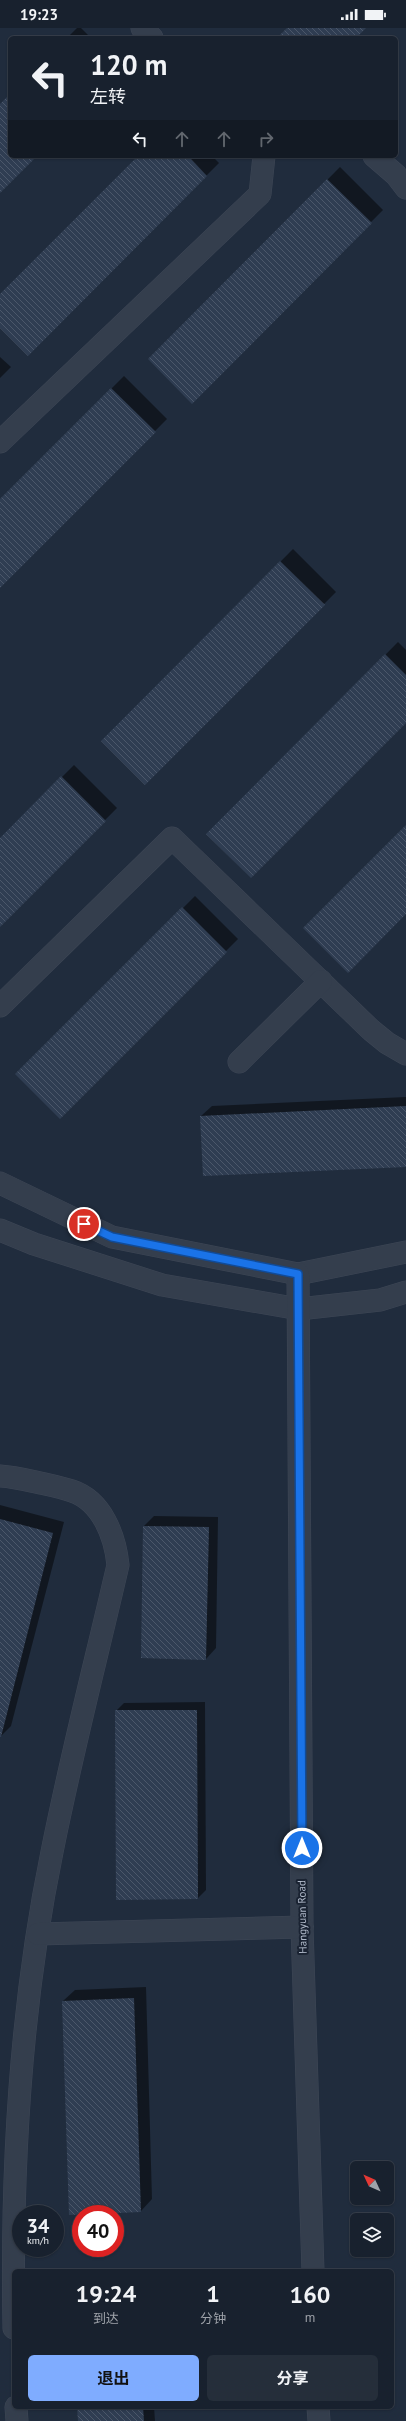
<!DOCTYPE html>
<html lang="zh">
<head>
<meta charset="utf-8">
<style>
  body { margin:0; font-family:"PT Sans","Noto Sans SC",sans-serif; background:#252e3a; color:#f1f3f6; height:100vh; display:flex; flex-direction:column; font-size:15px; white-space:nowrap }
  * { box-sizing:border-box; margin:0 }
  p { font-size:13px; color:#9fa3aa }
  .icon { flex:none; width:22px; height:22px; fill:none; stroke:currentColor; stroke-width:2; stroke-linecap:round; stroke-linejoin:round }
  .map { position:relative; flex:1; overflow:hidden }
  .drawer { position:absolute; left:12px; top:2241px; width:382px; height:140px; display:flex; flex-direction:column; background:#18212e; border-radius:6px; box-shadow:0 1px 3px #0004,0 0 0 1px #363e4a }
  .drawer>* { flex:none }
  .hud { position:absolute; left:8px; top:8px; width:390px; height:122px; border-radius:6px; box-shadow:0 1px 3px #0004,0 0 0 1px #363e4a; background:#18212e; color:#f1f3f6; overflow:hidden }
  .needle { width:26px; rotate:314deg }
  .tools { position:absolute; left:350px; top:2133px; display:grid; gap:8px }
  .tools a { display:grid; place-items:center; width:44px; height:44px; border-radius:6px; background:#18212e; box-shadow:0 1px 3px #0004,0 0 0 1px #363e4a; font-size:20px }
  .speed { position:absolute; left:12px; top:2177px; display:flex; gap:8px; font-size:20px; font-weight:700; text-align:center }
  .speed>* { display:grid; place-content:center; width:52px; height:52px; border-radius:50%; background:#18212e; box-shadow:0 1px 3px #0004,0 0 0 1px #363e4a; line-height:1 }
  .speed small { font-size:10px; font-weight:400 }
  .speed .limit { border:6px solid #d22; background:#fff; color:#111 }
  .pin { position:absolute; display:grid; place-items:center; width:34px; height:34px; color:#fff; margin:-17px; border:2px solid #fff; border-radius:50%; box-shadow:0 1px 4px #0007 }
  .me { position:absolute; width:44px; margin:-22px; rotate:0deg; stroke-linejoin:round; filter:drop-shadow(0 0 3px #0008) }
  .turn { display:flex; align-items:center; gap:14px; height:84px; padding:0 16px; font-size:18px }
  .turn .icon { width:52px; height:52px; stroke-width:2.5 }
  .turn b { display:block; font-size:28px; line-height:34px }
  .lanes { display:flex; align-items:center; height:38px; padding:0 16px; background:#0003; justify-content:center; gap:20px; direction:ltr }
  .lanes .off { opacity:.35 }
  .eta { display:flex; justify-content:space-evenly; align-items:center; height:68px; text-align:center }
  .eta b { font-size:24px; font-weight:700; line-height:28px }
  .action { display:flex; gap:8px; margin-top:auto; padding:8px 16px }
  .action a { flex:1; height:46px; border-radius:6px; background:#7facff; color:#111; font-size:16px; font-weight:700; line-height:46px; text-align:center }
  .action a+a { background:#252e3a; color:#f1f3f6 }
  .status { display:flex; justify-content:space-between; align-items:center; height:28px; padding:0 20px; background:#18212e; direction:ltr }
  .status svg { height:11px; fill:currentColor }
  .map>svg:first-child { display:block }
</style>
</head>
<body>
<div class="status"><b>19:23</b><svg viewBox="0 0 49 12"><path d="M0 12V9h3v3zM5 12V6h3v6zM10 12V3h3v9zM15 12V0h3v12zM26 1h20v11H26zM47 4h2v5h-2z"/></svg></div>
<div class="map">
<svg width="406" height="2393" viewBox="0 0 406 2393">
  <defs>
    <pattern id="building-back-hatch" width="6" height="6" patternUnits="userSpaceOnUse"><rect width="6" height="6" fill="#2f3d52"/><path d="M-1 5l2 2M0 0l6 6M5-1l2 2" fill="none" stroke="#4b576a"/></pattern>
  </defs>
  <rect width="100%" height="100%" fill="#202c3d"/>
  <!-- shadow -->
  <g fill="#0007">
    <path d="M77,0H81L91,10H67Z"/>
    <path d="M140,128H212L219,135L28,326L0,298V268Z"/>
    <path d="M340,139L383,182L192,374L149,331Z"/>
    <path d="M0,329L11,339L0,350Z"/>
    <path d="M124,348L167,391L0,559V472Z"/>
    <path d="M293,521L336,564L145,756L102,713Z"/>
    <path d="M398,614L406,622V693L208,806Z"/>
    <path d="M74,737L117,780L0,898V811Z"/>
    <path d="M195,868L238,911L60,1089L17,1046Z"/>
    <path d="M406,1069V1138L201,1088L212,1078Z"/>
    <path d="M0,1477L64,1494L11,1698L0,1709Z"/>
    <path d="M154,1488L218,1489L216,1620L206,1631L144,1498Z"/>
    <path d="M205,1674L206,1862L198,1870L116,1683L124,1675Z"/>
    <path d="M146,1959L152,2171L141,2183L63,1973L75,1962Z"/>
    <path d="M78,2379H154L155,2393H79Z"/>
  </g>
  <!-- building -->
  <g fill="url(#building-back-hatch)">
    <path d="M287,0H366L356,10H277Z"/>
    <path d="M10,66V128H37L0,165V76Z"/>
    <path d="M138,128H188L207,148L28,328L0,300V266Z"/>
    <path d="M327,151L372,195L192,376L148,331Z"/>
    <path d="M111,360L156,404L0,560V471Z"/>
    <path d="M280,533L325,577L145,757L101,713Z"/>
    <path d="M385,626L406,647V695L251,850L206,806Z"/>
    <path d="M61,748L106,793L0,899V810Z"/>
    <path d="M406,797V886L348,945L303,900Z"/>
    <path d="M182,879L227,924L60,1091L15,1046Z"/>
    <path d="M406,1078V1139L203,1148L200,1088Z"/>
    <path d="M0,1491L53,1505L1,1709H0Z"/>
    <path d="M143,1498L209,1499L206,1632L141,1630Z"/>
    <path d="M115,1682H197L198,1871L116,1872Z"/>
    <path d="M134,1970L141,2184L69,2187L62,1973Z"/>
    <path d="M77,2379H143L144,2393H78Z"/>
  </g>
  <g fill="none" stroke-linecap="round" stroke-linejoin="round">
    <!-- minor casing -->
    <g stroke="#3e4756" stroke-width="23">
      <g id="minor">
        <path d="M142,0L152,10"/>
        <path d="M374,128L396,147L406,160"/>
        <path d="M0,414L260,166L264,128"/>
        <path d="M0,978L172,810L371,1002L387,1015L406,1026"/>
        <path d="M239,1034L321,953"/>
        <path d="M0,1155L112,1209L298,1246L406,1224"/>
        <path d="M0,1202L34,1216L162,1257L299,1281L380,1272L406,1264"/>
        <path d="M298,1246L302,1899L313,2243"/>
        <path d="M0,1448C16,1449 30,1453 45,1456C54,1458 63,1460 72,1463C102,1473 115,1508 118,1537C96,1632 71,1728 52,1824C20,1979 11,2142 14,2300"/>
        <path d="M38,1906L302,1899"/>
        <path d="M16,2379L17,2393"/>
        <path d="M318,2379L319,2393"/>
      </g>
    </g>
    <!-- minor -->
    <use href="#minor" stroke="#343e4d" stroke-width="22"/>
  </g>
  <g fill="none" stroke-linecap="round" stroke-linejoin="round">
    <!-- route casing -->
    <g stroke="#114b97" stroke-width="10">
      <path id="route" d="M84,1196L112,1209L298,1246L302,1820"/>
    </g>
    <!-- route -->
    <use href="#route" stroke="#1a73e8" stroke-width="7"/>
  </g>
  <g text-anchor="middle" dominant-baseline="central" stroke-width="4" stroke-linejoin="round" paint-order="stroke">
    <!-- street labels -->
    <g font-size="11" fill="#b0b9c9" stroke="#1a2332">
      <text transform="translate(302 1889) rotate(-91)">Hangyuan Road</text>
    </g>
  </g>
</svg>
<div class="tools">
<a><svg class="needle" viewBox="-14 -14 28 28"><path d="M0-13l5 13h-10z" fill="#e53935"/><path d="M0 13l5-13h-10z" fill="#9fa3aa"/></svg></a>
<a><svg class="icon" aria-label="layers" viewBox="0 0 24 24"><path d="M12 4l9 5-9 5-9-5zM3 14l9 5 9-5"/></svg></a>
</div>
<div class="speed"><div>34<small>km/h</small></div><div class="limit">40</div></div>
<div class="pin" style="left:84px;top:1196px;background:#d93025"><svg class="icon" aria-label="arrive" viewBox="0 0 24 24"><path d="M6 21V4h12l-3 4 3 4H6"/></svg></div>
<svg class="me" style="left:302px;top:1820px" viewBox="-20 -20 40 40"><circle r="17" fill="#1a73e8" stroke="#fff" stroke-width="3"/><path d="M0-11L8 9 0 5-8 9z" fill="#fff"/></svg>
<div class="hud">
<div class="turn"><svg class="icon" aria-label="left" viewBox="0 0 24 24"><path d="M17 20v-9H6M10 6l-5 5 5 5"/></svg><div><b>120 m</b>左转</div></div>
<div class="lanes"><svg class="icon" aria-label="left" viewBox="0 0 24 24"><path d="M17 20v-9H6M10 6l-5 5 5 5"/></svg><svg class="icon off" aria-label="ahead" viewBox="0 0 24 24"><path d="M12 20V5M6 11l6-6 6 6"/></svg><svg class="icon off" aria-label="ahead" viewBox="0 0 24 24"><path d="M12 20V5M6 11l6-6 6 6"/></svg><svg class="icon off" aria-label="right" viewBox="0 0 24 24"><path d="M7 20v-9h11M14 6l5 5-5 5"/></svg></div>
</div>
<section class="drawer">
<div class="eta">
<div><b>19:24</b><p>到达</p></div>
<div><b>1</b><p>分钟</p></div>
<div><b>160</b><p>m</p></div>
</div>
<div class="action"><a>退出</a><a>分享</a></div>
</section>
</div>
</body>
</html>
